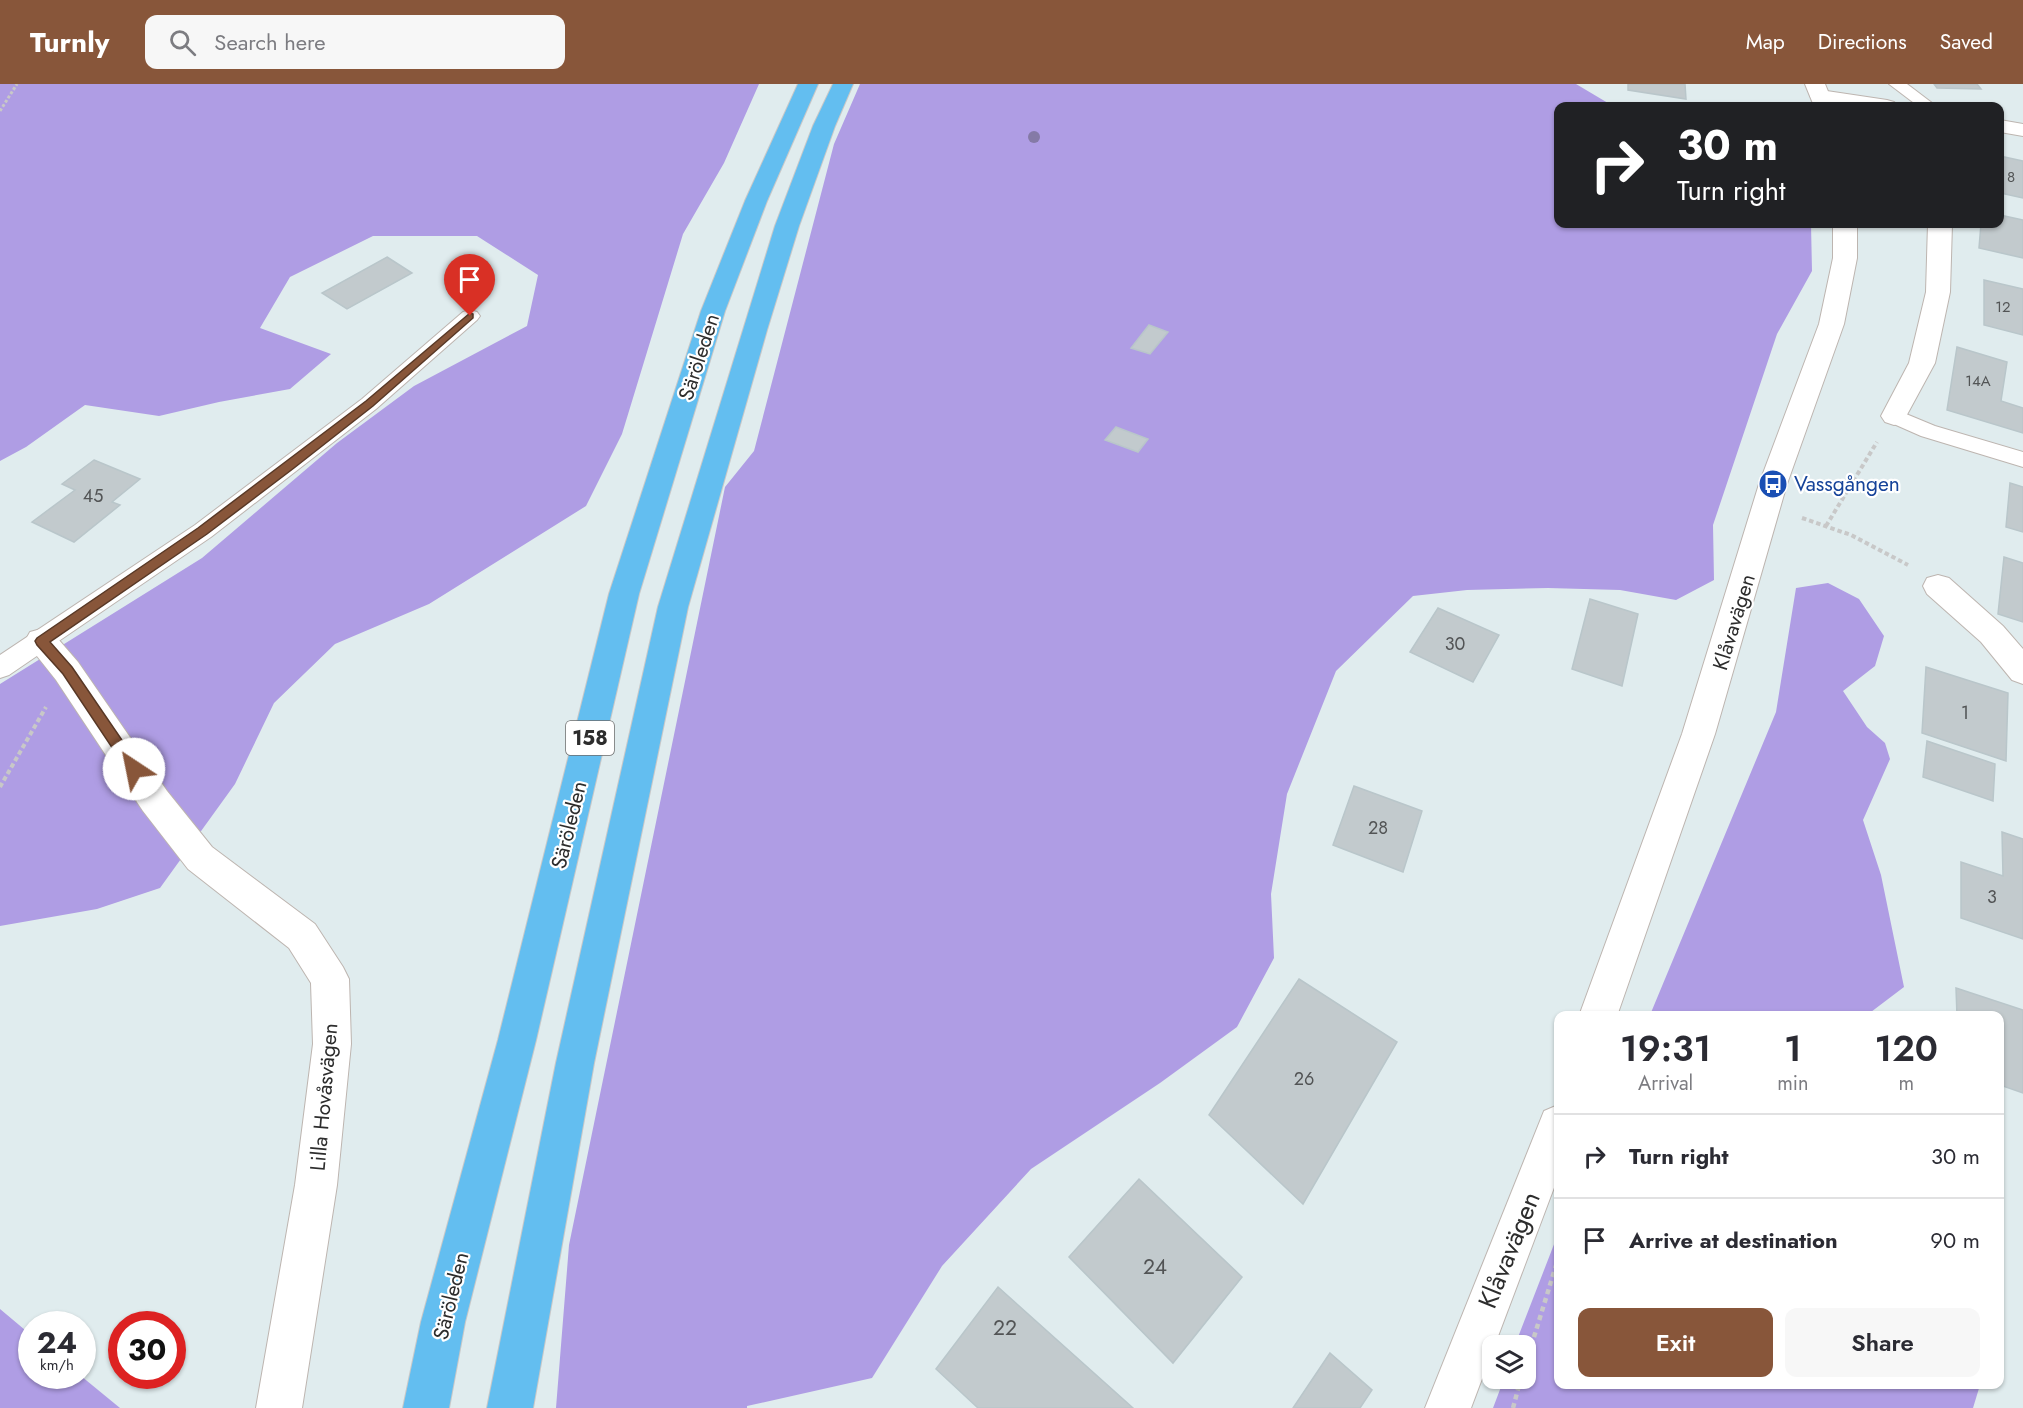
<!DOCTYPE html>
<html lang="en">
<head>
<meta charset="utf-8">
<style>
  body { margin:0; font-family:Jost,sans-serif; background:#f7f7f7; color:#2b2b33; height:100vh; display:flex; flex-direction:column; font-size:22px; white-space:nowrap }
  * { box-sizing:border-box; margin:0 }
  p { font-size:20px; color:#7c7c81 }
  .icon { flex:none; width:33px; height:33px; fill:none; stroke:currentColor; stroke-width:2; stroke-linecap:round; stroke-linejoin:round }
  .map { position:relative; flex:1; overflow:hidden }
  .panel { position:absolute; left:1554px; top:927px; width:450px; height:378px; display:flex; flex-direction:column; background:#fff; border-radius:12px; box-shadow:0 2px 4px #0004 }
  .panel>* { flex:none }
  .guide { position:absolute; left:1554px; top:18px; width:450px; height:126px; border-radius:12px; box-shadow:0 2px 4px #0004; background:#202124; color:#fff; overflow:hidden }
  .fabs { position:absolute; left:1482px; top:1251px; display:grid; gap:12px }
  .fabs a { display:grid; place-items:center; width:54px; height:54px; border-radius:12px; background:#fff; box-shadow:0 2px 4px #0004; font-size:30px }
  .speed { position:absolute; left:18px; top:1227px; display:flex; gap:12px; font-size:30px; font-weight:700; text-align:center }
  .speed>* { display:grid; place-content:center; width:78px; height:78px; border-radius:50%; background:#fff; box-shadow:0 2px 4px #0004; line-height:1 }
  .speed small { font-size:15px; font-weight:400 }
  .speed .limit { border:9px solid #d22; background:#fff; color:#111 }
  .pin { position:absolute; display:grid; place-items:center; width:51px; height:51px; color:#fff; margin:-62px -26px; border-radius:50% 50% 50% 0; rotate:-45deg; box-shadow:0 0 6px #0007 }
  .pin .icon { rotate:45deg }
  .me { position:absolute; width:66px; margin:-33px; rotate:326deg; stroke-linejoin:round; filter:drop-shadow(0 0 4px #0008) }
  .turn { display:flex; align-items:center; gap:21px; height:126px; padding:0 24px; font-size:27px }
  .turn .icon { width:78px; height:78px; stroke-width:2.5 }
  .turn b { display:block; font-size:42px; line-height:51px }
  .eta { display:flex; justify-content:space-evenly; align-items:center; height:102px; text-align:center }
  .eta b { font-size:36px; font-weight:600; line-height:42px }
  .action { display:flex; gap:12px; margin-top:auto; padding:12px 24px }
  .action a { flex:1; height:69px; border-radius:12px; background:#88563a; color:#fff; font-size:24px; font-weight:600; line-height:69px; text-align:center }
  .action a+a { background:#f7f7f7; color:#2b2b33 }
  ul { padding:0; list-style:none }
  li { display:flex; align-items:center; gap:18px; height:84px; padding:0 24px; border-top:2px solid #e1e1e2 }
  li div { flex:1 }
  li b { display:block; font-size:22px }
  li em { font-style:normal }
  header { display:flex; align-items:center; gap:36px; box-sizing:border-box; height:84px; padding:0 30px; background:#88563a; color:#fff }
  header strong { font-size:28px }
  nav { display:flex; gap:33px; margin-inline-start:auto; font-size:21px }
  .search { width:420px; height:54px; background:#f7f7f7; display:flex; align-items:center; gap:15px; box-sizing:border-box; padding:0 21px; border-radius:12px; color:#7c7c81; font-size:22px }
  .map>svg:first-child { display:block }
</style>
</head>
<body>
<header>
<strong>Turnly</strong>
<div class="search"><svg class="icon" aria-label="search" viewBox="0 0 24 24"><circle cx="10" cy="10" r="6"/><path d="M15 15l6 6"/></svg>Search here</div>
<nav><a>Map</a><a>Directions</a><a>Saved</a></nav>
</header>
<div class="map">
<svg width="2023" height="1324" viewBox="0 0 2023 1324">
  <rect width="100%" height="100%" fill="#e0ecee"/>
  <!-- green -->
  <g fill="#af9de4">
    <path d="M0,0H759L724,79L683,150L622,350L586,422L429,520L335,560L274,619L235,700L160,804L97,825L0,842V600L202,474L337,359L414,302L527,242L538,191L477,152H373L290,193L260,244L331,270L290,305L219,318L159,332L85,321L26,363L0,377Z"/>
    <path d="M860,0H1576L1613,22H1558V140H1811L1812,187L1777,250L1713,441L1714,496L1676,516L1620,506L1548,504L1467,506L1413,512L1336,587L1287,710L1271,810L1274,874L1237,943L1160,999L1031,1085L942,1182L872,1294L747,1322V1324H556L569,1161L725,403L754,367L834,60Z"/>
    <path d="M1828,499L1859,515L1884,552L1875,582L1843,607L1867,643L1885,659L1890,675L1863,736L1881,791L1904,903L1867,931H1650L1776,628L1796,504Z"/>
    <path d="M1558,1150V1300L1980,1301L1973,1324H1493L1504,1295L1526,1294V1262L1515,1261Z"/>
    <path d="M0,1225L31,1251L32,1292H81L120,1324H0Z"/>
  </g>
  <!-- building -->
  <g fill="#c2cacd" stroke="#b9c6ca" stroke-width="1.5">
    <path d="M1628,0H1685L1686,15L1628,6Z"/>
    <path d="M1934,0H1977L1981,5L1937,4Z"/>
    <path d="M2000,72L2023,77V114L2000,109Z"/>
    <path d="M2000,131L2023,136V174L1979,164L1981,140H2000Z"/>
    <path d="M387,173L412,189L347,225L322,209Z"/>
    <path d="M1984,196L2023,205V251L1984,241Z"/>
    <path d="M1149,241L1168,248L1150,270L1131,264Z"/>
    <path d="M1957,263L2007,278L2001,317L2023,324V349L1947,326Z"/>
    <path d="M1116,343L1148,355L1138,368L1105,356Z"/>
    <path d="M94,376L140,395L112,418L120,421L74,458L32,438L75,406L62,400Z"/>
    <path d="M2010,399L2023,403V448L2006,443Z"/>
    <path d="M2004,473L2023,479V538L1998,530Z"/>
    <path d="M1590,515L1638,530L1622,602L1572,585Z"/>
    <path d="M1438,524L1499,551L1473,598L1410,568Z"/>
    <path d="M1926,583L2008,609L2006,677L1922,649Z"/>
    <path d="M1927,657L1995,680L1993,717L1923,693Z"/>
    <path d="M1354,702L1422,727L1403,788L1333,761Z"/>
    <path d="M2002,748L2023,755V855L1961,834V778L2003,792Z"/>
    <path d="M1299,895L1397,958L1303,1120L1209,1031Z"/>
    <path d="M1956,904L2023,926V1009L2000,1001V932H1957Z"/>
    <path d="M1139,1095L1242,1193L1173,1279L1069,1173Z"/>
    <path d="M998,1203L1133,1324H978L936,1285Z"/>
    <path d="M1330,1269L1372,1306L1360,1324H1293Z"/>
  </g>
  <g fill="none" stroke-linecap="round" stroke-linejoin="round">
    <!-- service casing -->
    <g stroke="#bdb5b0" stroke-width="2">
      <g id="service">
        <path d="M1889,0H1907L1936,22H1918Z"/>
        <path d="M470,226L477,228L480,232L477,236L376,325L211,453L9,591L0,594V571L195,441L362,315L463,228Z"/>
        <path d="M1894,325L1935,342L2023,368V383L1921,352L1887,337L1884,332L1887,327Z"/>
      </g>
    </g>
    <!-- minor casing -->
    <g stroke="#bdb5b0" stroke-width="2">
      <g id="minor">
        <path d="M1820,6L1887,16L1894,18L1898,22H1848L1813,16L1810,12L1813,8Z"/>
        <path d="M2000,36L2023,40V52L2000,48Z"/>
        <path d="M1928,140H1952L1950,208L1935,279L1903,338L1894,341L1885,338L1881,332L1909,279L1926,208Z"/>
        <path d="M1938,491L1949,494L2003,542L2023,565V600L2012,596L1981,558L1927,510L1923,502L1927,494Z"/>
        <path d="M41,545L52,548L78,578L167,707L212,763L315,840L343,883L349,895L351,960L337,1101L302,1324H256L295,1101L313,960L311,899L289,864L188,785L143,727L56,596L25,557L30,548Z"/>
      </g>
    </g>
    <!-- tertiary casing -->
    <g stroke="#bdb5b0" stroke-width="2">
      <g id="tertiary">
        <path d="M1805,0H1825L1834,22H1814Z"/>
        <path d="M1833,140H1857V174L1844,240L1787,400L1715,650L1617,932H1579L1682,650L1759,400L1819,240L1833,174Z"/>
        <path d="M1558,1021V1093L1471,1324H1425L1544,1027Z"/>
      </g>
    </g>
    <!-- primary casing -->
    <g stroke="#c8c8c8" stroke-width="2">
      <g id="primary">
        <path d="M798,0H818L767,117L725,227L639,510L536,956L465,1238L449,1324H403L421,1238L498,956L609,510L701,227L745,117Z"/>
        <path d="M833,0H853L835,42L799,142L767,246L688,523L594,979L533,1324H487L556,979L658,523L775,142L813,42Z"/>
      </g>
    </g>
    <!-- path-far2 -->
    <path stroke="#c8c8c8" stroke-width="3" stroke-dasharray="3 2" stroke-linecap="butt" d="M0,27L17,0"/>
    <!-- path-far1 -->
    <g stroke="#c8c8c8" stroke-width="4" stroke-dasharray="4.5 3" stroke-linecap="butt">
      <path d="M1802,434L1851,451L1908,481"/>
      <path d="M1826,442L1877,358"/>
      <path d="M0,703L46,623"/>
    </g>
    <!-- path -->
    <g stroke="#c8c8c8" stroke-width="4.5" stroke-dasharray="5 4" stroke-linecap="butt">
      <path d="M1526,1279L1558,1175"/>
      <path d="M1513,1324L1521,1294"/>
    </g>
    <!-- service -->
    <use href="#service" fill="#fff" fill-rule="evenodd"/>
    <!-- minor -->
    <use href="#minor" fill="#fff" fill-rule="evenodd"/>
    <!-- tertiary -->
    <use href="#tertiary" fill="#fff" fill-rule="evenodd"/>
    <!-- primary -->
    <use href="#primary" fill="#63bef0" fill-rule="evenodd"/>
  </g>
  <!-- trees -->
  <circle fill="#857aa6" cx="1034" cy="53" r="6"/>
  <!-- route -->
  <path fill="#88563a" stroke="#583826" stroke-width="1.5" d="M470,229L473,230V234L373,322L294,384L207,450L50,558L72,583L139,681L141,685L139,689H129L63,590L37,561L35,557L37,554L198,444L366,317Z"/>
  <!-- icons -->
  <defs>
    <g id="bus-disc" transform="scale(1.5)"><circle r="9.5" fill="#1a4fb4" stroke="#fff"/><path d="M-5-6H5V4H4V6H2V4H-2V6H-4V4H-5ZM-3.5-4V0h7V-4ZM-3.5 1.2v1.5H-2V1.2ZM2 1.2v1.5H3.5V1.2Z" fill="#fff"/></g>
  </defs>
  <g fill-rule="evenodd">
    <use href="#bus-disc" x="1773" y="400"/>
  </g>
  <g text-anchor="middle" dominant-baseline="central" stroke-width="4.5" stroke-linejoin="round" paint-order="stroke">
    <!-- far-number labels -->
    <g font-size="15" fill="#525455">
      <text x="2011" y="93">8</text>
      <text x="2003" y="223">12</text>
      <text x="1978" y="297">14A</text>
    </g>
    <!-- number labels -->
    <g font-size="18" fill="#525455">
      <text x="93" y="412">45</text>
      <text x="1455" y="560">30</text>
      <text x="1965" y="629">1</text>
      <text x="1378" y="744">28</text>
      <text x="1992" y="813">3</text>
      <text x="1304" y="995">26</text>
    </g>
    <!-- shield labels -->
    <rect fill="#fff" stroke="#6c6c6c" stroke-width="1.5" x="566" y="637" width="48" height="34" rx="4.5"/>
    <g font-size="20" font-weight="bold" fill="#2d2d2d">
      <text x="590" y="654">158</text>
    </g>
    <!-- street labels -->
    <g font-size="21" fill="#2d2d2d" stroke="#fff">
      <text transform="translate(699 273) rotate(-72)">Säröleden</text>
      <text transform="translate(1734 538) rotate(-73)">Klåvavägen</text>
      <text transform="translate(569 741) rotate(-76)">Säröleden</text>
      <text transform="translate(324 1013) rotate(-85)">Lilla Hovåsvägen</text>
      <text transform="translate(451 1212) rotate(-76)">Säröleden</text>
    </g>
    <!-- transit labels -->
    <g font-size="21" fill="#164399" stroke="#fff" text-anchor="start">
      <text x="1794" y="400">Vassgången</text>
    </g>
    <!-- near-number labels -->
    <g font-size="21" fill="#525455">
      <text x="1155" y="1183">24</text>
      <text x="1005" y="1244">22</text>
    </g>
    <!-- near-street labels -->
    <g font-size="26" fill="#2d2d2d" stroke="#fff">
      <text transform="translate(1509 1166) rotate(-68)">Klåvavägen</text>
    </g>
  </g>
</svg>
<div class="fabs">
<a><svg class="icon" aria-label="layers" viewBox="0 0 24 24"><path d="M12 4l9 5-9 5-9-5zM3 14l9 5 9-5"/></svg></a>
</div>
<div class="speed"><div>24<small>km/h</small></div><div class="limit">30</div></div>
<div class="pin" style="left:470px;top:232px;background:#d93025"><svg class="icon" aria-label="arrive" viewBox="0 0 24 24"><path d="M6 21V4h12l-3 4 3 4H6"/></svg></div>
<svg class="me" style="left:134px;top:685px" viewBox="-20 -20 40 40"><circle r="19" fill="#fff"/><path d="M0-13L10 11 0 6-10 11z" fill="#88563a"/></svg>
<div class="guide">
<div class="turn"><svg class="icon" aria-label="right" viewBox="0 0 24 24"><path d="M7 20v-9h11M14 6l5 5-5 5"/></svg><div><b>30 m</b>Turn right</div></div>
</div>
<section class="panel">
<div class="eta">
<div><b>19:31</b><p>Arrival</p></div>
<div><b>1</b><p>min</p></div>
<div><b>120</b><p>m</p></div>
</div>
<ul>
<li><svg class="icon" aria-label="right" viewBox="0 0 24 24"><path d="M7 20v-9h11M14 6l5 5-5 5"/></svg><div><b>Turn right</b></div><em>30 m</em></li>
<li><svg class="icon" aria-label="arrive" viewBox="0 0 24 24"><path d="M6 21V4h12l-3 4 3 4H6"/></svg><div><b>Arrive at destination</b></div><em>90 m</em></li>
</ul>
<div class="action"><a>Exit</a><a>Share</a></div>
</section>
</div>
</body>
</html>
